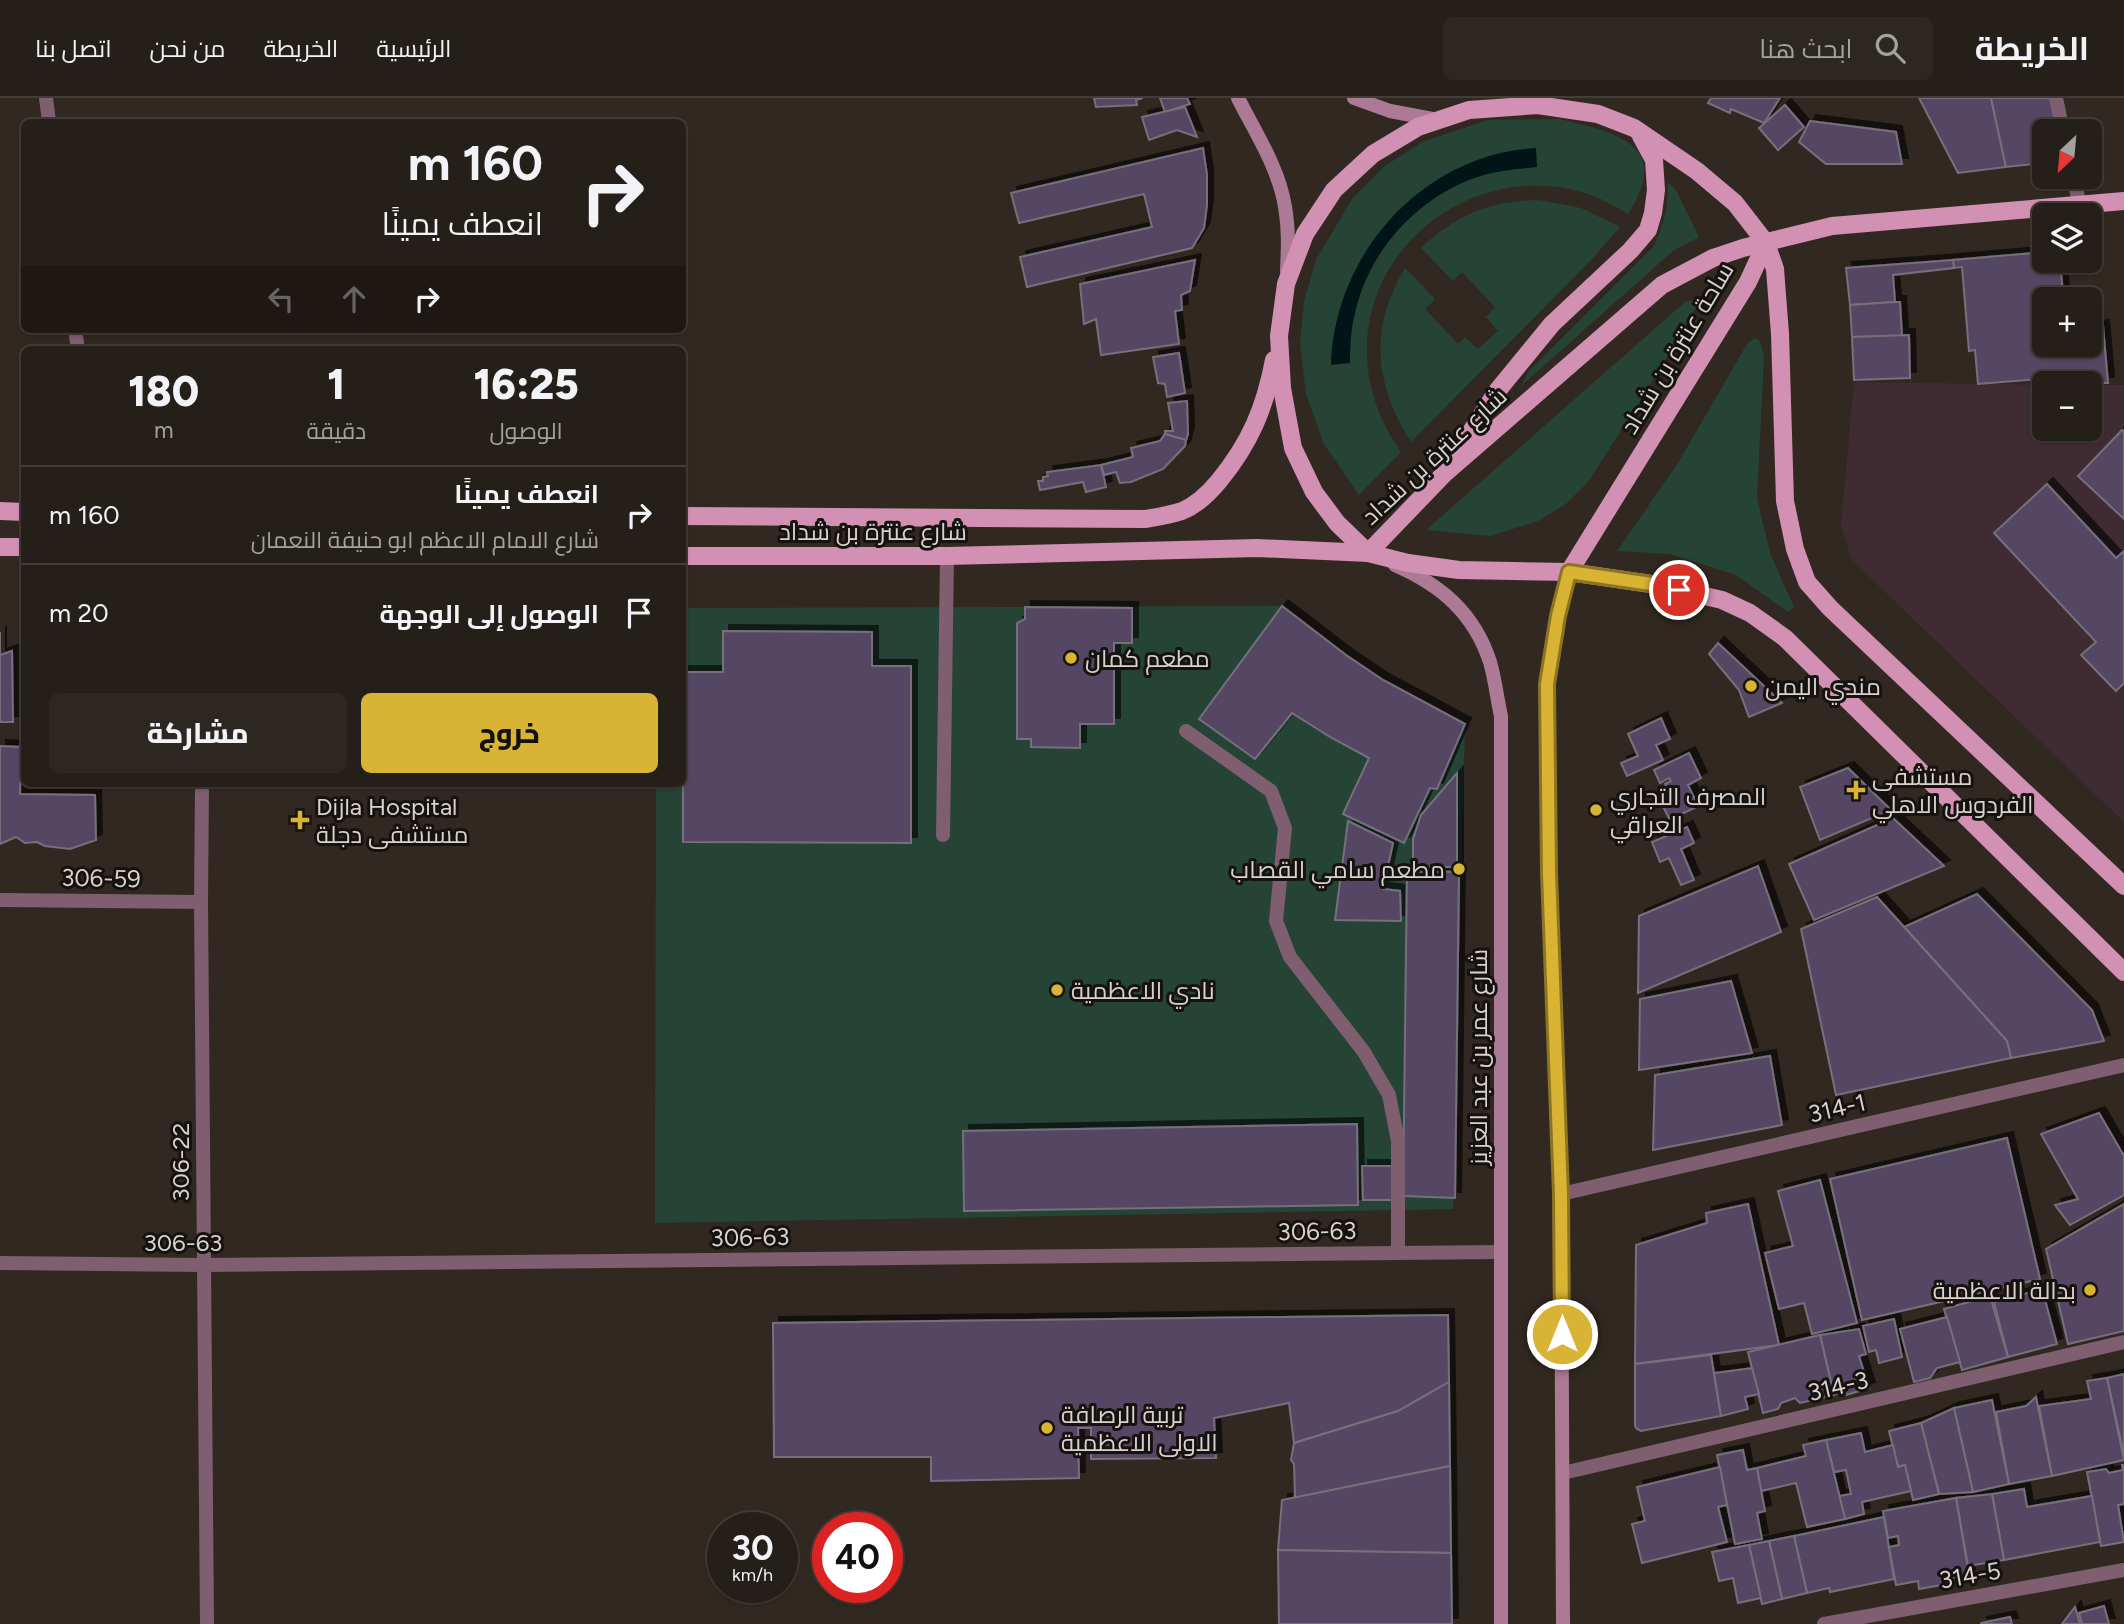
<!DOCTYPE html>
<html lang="ar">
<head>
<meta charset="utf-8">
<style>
  body { margin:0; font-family:Figtree,Cairo,sans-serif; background:#2d2722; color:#f1f3f6; direction:rtl; height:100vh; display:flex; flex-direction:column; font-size:26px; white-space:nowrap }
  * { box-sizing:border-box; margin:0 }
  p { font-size:23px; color:#a3a2a2 }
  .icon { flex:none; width:38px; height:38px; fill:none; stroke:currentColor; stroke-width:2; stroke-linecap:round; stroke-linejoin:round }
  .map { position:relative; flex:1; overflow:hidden; direction:ltr }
  .sheet { position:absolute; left:21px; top:248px; width:665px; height:441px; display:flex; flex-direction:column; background:#251f19; border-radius:10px; box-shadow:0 2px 5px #0004,0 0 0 2px #423d38; direction:rtl }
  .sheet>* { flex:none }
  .guide { position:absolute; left:21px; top:21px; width:665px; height:214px; border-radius:10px; box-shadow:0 2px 5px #0004,0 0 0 2px #423d38; direction:rtl; background:#251f19; color:#f1f3f6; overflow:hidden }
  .needle { width:46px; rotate:206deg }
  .tools { position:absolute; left:2032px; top:21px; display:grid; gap:14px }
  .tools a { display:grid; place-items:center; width:70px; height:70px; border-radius:10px; background:#251f19; box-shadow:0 2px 5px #0004,0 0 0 2px #423d38; font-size:35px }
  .speed { position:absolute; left:707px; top:1414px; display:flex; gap:14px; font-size:35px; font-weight:700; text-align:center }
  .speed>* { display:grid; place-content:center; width:91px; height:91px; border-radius:50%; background:#251f19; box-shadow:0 2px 5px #0004,0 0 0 2px #423d38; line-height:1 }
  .speed small { font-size:18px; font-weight:400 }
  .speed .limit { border:10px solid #d22; background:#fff; color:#111 }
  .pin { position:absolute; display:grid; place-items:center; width:60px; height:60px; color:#fff; margin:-30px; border:4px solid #fff; border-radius:50%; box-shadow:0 2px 7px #0007 }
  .me { position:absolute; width:77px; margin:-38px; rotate:0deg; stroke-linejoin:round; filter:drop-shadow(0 0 5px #0008) }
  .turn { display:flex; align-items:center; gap:24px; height:147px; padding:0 28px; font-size:32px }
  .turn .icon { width:91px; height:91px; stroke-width:2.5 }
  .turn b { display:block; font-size:49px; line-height:60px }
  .lanes { display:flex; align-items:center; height:66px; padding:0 28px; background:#0003; justify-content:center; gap:35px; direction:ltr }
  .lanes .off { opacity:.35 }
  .eta { display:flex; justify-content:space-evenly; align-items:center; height:119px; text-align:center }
  .eta b { font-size:42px; font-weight:800; line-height:49px }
  .primary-button { display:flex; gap:14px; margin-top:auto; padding:14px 28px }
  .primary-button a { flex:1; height:80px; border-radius:10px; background:#d9b334; color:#111; font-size:28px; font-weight:800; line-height:80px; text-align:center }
  .primary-button a+a { background:#2d2722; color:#f1f3f6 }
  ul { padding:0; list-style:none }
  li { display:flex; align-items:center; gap:21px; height:98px; padding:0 28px; border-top:2px solid #423d38 }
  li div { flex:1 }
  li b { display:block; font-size:26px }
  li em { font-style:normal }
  header { display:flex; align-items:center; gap:42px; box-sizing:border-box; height:98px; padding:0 35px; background:#251f19; border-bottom:2px solid #423d38 }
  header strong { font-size:33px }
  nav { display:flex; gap:38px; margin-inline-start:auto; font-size:24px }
  .search { width:490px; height:63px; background:#2d2722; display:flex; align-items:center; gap:18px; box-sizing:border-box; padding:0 24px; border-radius:10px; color:#a3a2a2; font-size:26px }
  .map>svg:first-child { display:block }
</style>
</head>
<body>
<header>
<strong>الخريطة</strong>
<div class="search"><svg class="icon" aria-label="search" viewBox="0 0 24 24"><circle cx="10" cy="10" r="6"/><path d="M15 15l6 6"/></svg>ابحث هنا</div>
<nav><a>الرئيسية</a><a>الخريطة</a><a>من نحن</a><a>اتصل بنا</a></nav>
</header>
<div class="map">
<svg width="2124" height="1526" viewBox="0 0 2124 1526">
  <defs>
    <filter id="shadow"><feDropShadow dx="6" dy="-6" stdDeviation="0" flood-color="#0009"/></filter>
  </defs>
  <rect width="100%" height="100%" fill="#312921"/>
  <!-- education -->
  <path fill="#3f2c32" d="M1854,284L2044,287V331H2090V287H2124V724L1852,462L1841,428Z"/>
  <!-- green -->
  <g fill="#254436">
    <path d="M1560,21C1616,35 1673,46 1628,116C1615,108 1601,100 1585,95C1484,63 1373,136 1367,244C1365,285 1378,321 1401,354L1359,397L1324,346L1306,296L1300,245L1304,203L1316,162L1352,101L1385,68L1422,44L1488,22Z"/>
    <path d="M1667,84L1676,92L1699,139L1674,152L1521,288L1529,273L1654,148C1663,127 1670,106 1667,84Z"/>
    <path d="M1539,102L1581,110L1620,129L1592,161L1411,344C1374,286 1369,230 1405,170L1435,201L1425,211L1458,246L1465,239L1478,251L1498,233L1486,219L1495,209L1462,174L1453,183L1421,150C1457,116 1491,103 1539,102Z"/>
    <path d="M1702,200L1645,295L1588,384L1566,406L1538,423L1490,438L1426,432L1685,204Z"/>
    <path d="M1754,240L1760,243L1764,258L1757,400L1770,455L1794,509L1788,514L1736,477L1670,456L1617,453L1678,365L1747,246Z"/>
    <path d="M1282,508L1346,557L1383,582L1465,626L1453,1111L655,1125L656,686H682L683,510Z"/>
  </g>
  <!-- water -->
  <path fill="#011518" d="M1536,50L1537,69C1519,71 1501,72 1484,77C1422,95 1371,149 1356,211C1351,229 1350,247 1350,265L1331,267C1334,156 1423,56 1536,50Z"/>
  <!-- building -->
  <g fill="#554763" stroke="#75707b" stroke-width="2" filter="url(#shadow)">
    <path d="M1094,0H1143L1136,2L1137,7L1096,9Z"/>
    <path d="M1160,0H1187L1190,6L1165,14Z"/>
    <path d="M1711,0H1780L1764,25L1731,11L1730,15L1708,5Z"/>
    <path d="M1919,0H1991L2006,69L1958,75Z"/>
    <path d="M1991,0H2051L2057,33H2044V65L2006,69Z"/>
    <path d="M1785,7L1804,29L1778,52L1759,30Z"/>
    <path d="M1185,9L1197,39L1177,32L1149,42L1142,19Z"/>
    <path d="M1810,23L1896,34L1902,66H1826L1799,44Z"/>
    <path d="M1203,50L1207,77V107L1204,130L1192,150L1027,189L1020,159L1152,129L1144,96L1019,125L1011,95Z"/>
    <path d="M2044,154V163H2060L2063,196H2069L2070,201H2044V247H2090V230L2103,228L2108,285H2055L2054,280L1978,286L1975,252L1969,253L1962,169L1954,170L1953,162Z"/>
    <path d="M1195,162L1190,193L1181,197L1182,212L1175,213L1179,246L1101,257L1096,221L1084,226L1080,186Z"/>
    <path d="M1953,162L1954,170L1893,177L1895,204L1850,207L1846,170Z"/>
    <path d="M1895,204H1900L1902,238L1852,239L1850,207Z"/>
    <path d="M1909,237L1910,280L1854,282L1852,239Z"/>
    <path d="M1179,255L1185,295L1167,299L1165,286L1158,285L1153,259Z"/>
    <path d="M1187,303L1188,336L1186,342L1165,336V333H1173L1168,305Z"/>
    <path d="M2122,332L2124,333V421L2078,378Z"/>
    <path d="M1165,336L1186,342L1185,348L1163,371L1131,384L1120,385L1116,374L1104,377L1101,367L1133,359L1131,350L1160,343Z"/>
    <path d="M1101,367L1106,389L1086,394L1083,384L1040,392L1038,383H1043V379L1048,378L1047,374Z"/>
    <path d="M2047,386L2116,460L2124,453V585L2116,593L2081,557L2096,544L1994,435Z"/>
    <path d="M1282,508L1346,557L1383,582L1465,626L1437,691L1430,690L1404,745L1343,716L1369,660L1330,639L1292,615L1255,661L1199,621Z"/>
    <path d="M1025,509L1132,510V545H1114V626H1080V650L1031,649V641H1017V525L1025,521Z"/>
    <path d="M723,533L872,534V568H911V745L683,744V574H723Z"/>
    <path d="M0,534V557L12,553L13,624H0Z"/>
    <path d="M1718,545L1782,605L1749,619L1739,592L1709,556Z"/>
    <path d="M1661,620L1670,641L1656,647L1663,662L1627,678L1621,665L1638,658L1628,636Z"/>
    <path d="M0,648L21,649L20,696L95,697L96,742L70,751L45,748L37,744L25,745L16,739L0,746Z"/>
    <path d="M1689,655L1701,680L1688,687L1698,708L1670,722L1661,705L1670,696L1665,686L1671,683L1669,680L1660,685L1654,672Z"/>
    <path d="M1848,670L1891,712L1820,742L1800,689Z"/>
    <path d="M1457,675V769H1413V741L1421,717Z"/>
    <path d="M1893,720L1944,768L1814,822L1789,766Z"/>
    <path d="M1348,723L1393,745L1383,791L1400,793L1401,823L1335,822Z"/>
    <path d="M1687,729L1694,745L1681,751L1694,782L1681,787L1669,760L1660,764L1652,744Z"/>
    <path d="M1758,768L1781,834L1638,895L1639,818Z"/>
    <path d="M1407,773L1459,774L1455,1100L1403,1098Z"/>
    <path d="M1977,796L2092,912L2104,943L2011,960L2007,943L1904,829Z"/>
    <path d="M1877,799L2007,943L2011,960L1836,997L1801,831Z"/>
    <path d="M1731,883L1752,955L1639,972L1640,901Z"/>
    <path d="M1770,958L1782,1027L1653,1052L1655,977Z"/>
    <path d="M2099,1015L2124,1058V1097L2070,1127L2055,1107L2078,1101L2041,1036Z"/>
    <path d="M1357,1026L1358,1107L964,1113L963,1033Z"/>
    <path d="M2007,1040L2040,1181L1862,1222L1830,1081Z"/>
    <path d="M1362,1068H1393L1394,1102H1363Z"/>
    <path d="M1820,1082L1857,1225L1812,1236L1804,1205L1779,1211L1765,1155L1793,1148L1778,1093Z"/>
    <path d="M1748,1106L1779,1247L1635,1266L1636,1147L1707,1125L1706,1115Z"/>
    <path d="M2124,1106V1233L2068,1246L2046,1151Z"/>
    <path d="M2042,1191L2057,1246L2008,1259L1994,1204Z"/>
    <path d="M1990,1198L2008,1259L1962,1272L1944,1211Z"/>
    <path d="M1448,1217L1449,1284L1398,1313L1294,1345L1289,1305L1214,1320L1216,1360L1091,1361V1330H1078L1079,1380L931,1383V1359H774L773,1225Z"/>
    <path d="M1947,1219L1960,1264L1937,1270L1930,1280L1914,1284L1900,1231Z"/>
    <path d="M1894,1221L1902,1259L1879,1265L1876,1252L1869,1254L1863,1228Z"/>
    <path d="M1859,1231L1866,1256L1859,1258L1869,1290L1846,1297L1844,1292L1834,1297L1820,1237Z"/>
    <path d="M1820,1237L1834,1297L1800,1305L1795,1300L1781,1305L1778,1311L1763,1315L1748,1254Z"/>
    <path d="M1711,1257L1721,1318L1641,1333L1637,1331L1635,1328V1266Z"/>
    <path d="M1752,1270L1759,1296L1745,1299L1748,1311L1721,1318L1714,1275Z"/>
    <path d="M2124,1276V1357L2107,1280Z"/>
    <path d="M2107,1280L2124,1362L2052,1378L2039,1308L2091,1301L2087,1283Z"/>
    <path d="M1449,1284L1450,1368L1295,1400L1294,1366L1291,1362L1294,1345L1398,1313Z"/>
    <path d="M2036,1299L2052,1378L2009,1386L1996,1314L2026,1308Z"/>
    <path d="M1992,1302L2009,1386L1973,1394L1954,1310Z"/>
    <path d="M1954,1310L1973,1394L1939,1396L1921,1325Z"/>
    <path d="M1921,1325L1939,1396L1913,1402L1905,1367L1898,1369L1889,1333Z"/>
    <path d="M1861,1335L1865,1354L1893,1347L1898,1369L1905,1367L1911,1393L1862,1404L1864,1416L1845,1421L1839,1398L1851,1396L1846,1372L1834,1374L1826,1342Z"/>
    <path d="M1826,1342L1845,1421L1807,1429L1796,1385L1761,1393L1757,1370L1806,1358L1803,1347Z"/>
    <path d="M1743,1352L1747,1372L1757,1370L1765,1413L1757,1415L1762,1441L1735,1446L1717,1357Z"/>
    <path d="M2122,1367H2124V1406L2118,1407L2124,1444L2101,1448L2087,1374L2106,1371L2109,1375L2123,1372Z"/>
    <path d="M1450,1368L1451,1455L1278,1452L1282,1402Z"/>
    <path d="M1720,1369L1727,1407L1718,1409L1727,1444L1642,1465L1632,1426L1645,1423L1637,1389Z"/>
    <path d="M2024,1391L2027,1409L2092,1398L2100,1444L2004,1462L1992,1396Z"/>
    <path d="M1992,1396L2004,1462L1968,1468L1956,1400Z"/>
    <path d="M1956,1400L1969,1477L1946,1481L1947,1486L1919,1491L1918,1483L1896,1487L1889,1449L1899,1447L1898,1438L1888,1440L1883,1413Z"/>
    <path d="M1884,1419L1894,1481L1830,1494L1829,1490L1807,1495L1794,1438Z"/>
    <path d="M1794,1438L1807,1495L1782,1501L1769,1443Z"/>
    <path d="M1769,1443L1782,1501L1762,1506L1749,1447Z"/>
    <path d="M1749,1447L1761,1500L1738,1505L1733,1480L1719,1483L1712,1454Z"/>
    <path d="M1278,1452L1451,1455L1452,1526H1279Z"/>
    <path d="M2104,1508L2109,1526H2082L2079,1515Z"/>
    <path d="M2075,1509L2080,1526H2062Z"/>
    <path d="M2010,1519L2012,1526H1981V1525Z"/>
  </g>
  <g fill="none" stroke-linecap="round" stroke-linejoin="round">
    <!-- lane -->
    <g stroke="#7e5e6f" stroke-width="14">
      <path d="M1186,633L1271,693L1285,730L1276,823L1290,859L1364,954L1389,997L1398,1043V1155"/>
      <path d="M943,737L947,458"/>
    </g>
    <!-- street -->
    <g stroke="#7e5e6f" stroke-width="14">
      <path d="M46,0L49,24"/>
      <path d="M2056,0L2063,33"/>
      <path d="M2073,79L2080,107"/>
      <path d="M75,231L78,252"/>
      <path d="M202,686L201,804L207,1526"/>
      <path d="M0,802L201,804"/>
      <path d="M1561,1096L2124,967"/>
      <path d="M0,1165L203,1167L1500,1154"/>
      <path d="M1563,1375L2124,1244"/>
      <path d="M1824,1526L2124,1472"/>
    </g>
    <!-- secondary -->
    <g stroke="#ad7a96" stroke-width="14">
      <path d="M1238,0C1255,34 1279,70 1285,109C1289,131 1288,151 1287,173"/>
      <path d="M1354,0L1390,13L1438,22"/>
      <path d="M1395,467C1441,487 1474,515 1490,564C1495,581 1497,600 1501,618V1526"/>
      <path d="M1563,1526L1561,1096L1549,775L1547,586L1558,518L1569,474"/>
    </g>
    <!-- primary -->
    <g stroke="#d290b3" stroke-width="18">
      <path d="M1456,357L1498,292L1552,226L1630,153L1648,132L1653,115L1656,92L1654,62L1641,38"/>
      <path d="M0,413L24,414"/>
      <path d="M682,418L1145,421C1157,419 1170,417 1182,413C1197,407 1209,395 1219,383C1250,345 1265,310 1274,262"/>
      <path d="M0,449H24"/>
      <path d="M682,458H947L1257,450L1368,455L1444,376L1662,187L1713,160L1743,150L1832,128L2124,103"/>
      <path d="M1569,474L1748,184L1766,145"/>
      <path d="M2124,788L1830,510L1807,484L1795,451L1785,403L1780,236L1775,171L1766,145L1735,105L1697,73L1634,30L1598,16L1538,7L1469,12L1418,29L1373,56L1334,92L1305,136L1286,186L1279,238L1282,290L1293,350L1314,394L1337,425L1368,455L1408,465L1459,472L1569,474L1658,487L1722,502L1750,515L1785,540L2124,874"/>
    </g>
  </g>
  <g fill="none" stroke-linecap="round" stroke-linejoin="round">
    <!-- route casing -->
    <g stroke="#8d7422" stroke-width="18">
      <path id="route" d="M1562,1236L1561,1096L1549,775L1547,586L1558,518L1569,474L1658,487L1679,492"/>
    </g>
    <!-- route -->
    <use href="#route" stroke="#d9b334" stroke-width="12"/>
  </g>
  <!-- markers -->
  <g fill="#d9b334" stroke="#16120f" stroke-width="2.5">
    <circle cx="1071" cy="560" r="7"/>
    <circle cx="1751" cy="588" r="7"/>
    <path d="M1852.5 681.5h7v7h7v7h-7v7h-7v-7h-7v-7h7z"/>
    <circle cx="1596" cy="712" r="7"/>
    <path d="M296.5 711.5h7v7h7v7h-7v7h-7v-7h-7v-7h7z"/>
    <circle cx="1459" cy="771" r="7"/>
    <circle cx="1057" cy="892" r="7"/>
    <circle cx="2090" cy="1192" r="7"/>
    <circle cx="1047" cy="1330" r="7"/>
  </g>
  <g text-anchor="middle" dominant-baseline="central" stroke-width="6" stroke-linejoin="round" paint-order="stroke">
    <!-- street labels -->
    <g font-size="24" fill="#d7d2cd" stroke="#16120f">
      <text transform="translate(1677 250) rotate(-59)">ساحة عنترة بن شداد</text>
      <text transform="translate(1434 358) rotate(-43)">شارع عنترة بن شداد</text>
      <text x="873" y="433">شارع عنترة بن شداد</text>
      <text transform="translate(101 780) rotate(1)">306-59</text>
      <text transform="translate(1478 959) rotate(-90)">شارع عمر بن عبد العزيز</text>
      <text transform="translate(1837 1010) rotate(-13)">314-1</text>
      <text transform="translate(180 1064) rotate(-90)">306-22</text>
      <text transform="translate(1317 1133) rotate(-1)">306-63</text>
      <text transform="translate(750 1139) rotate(-1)">306-63</text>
      <text x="183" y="1144">306-63</text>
      <text transform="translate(1838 1288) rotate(-13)">314-3</text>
      <text transform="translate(1970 1477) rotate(-10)">314-5</text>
    </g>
    <!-- poi labels -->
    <g font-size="24" fill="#d7d2cd" stroke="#16120f" text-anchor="start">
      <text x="1085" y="560">مطعم كمان</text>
      <text x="1765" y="588">مندي اليمن</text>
      <text x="1872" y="678">مستشفى<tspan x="1872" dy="28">الفردوس الاهلي</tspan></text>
      <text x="1610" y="698">المصرف التجاري<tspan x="1610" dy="28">العراقي</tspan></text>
      <text x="316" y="708">Dijla Hospital<tspan x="316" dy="28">مستشفى دجلة</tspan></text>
      <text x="1445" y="771" text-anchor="end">مطعم سامي القصاب</text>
      <text x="1071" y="892">نادي الاعظمية</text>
      <text x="2076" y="1192" text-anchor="end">بدالة الاعظمية</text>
      <text x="1061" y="1316">تربية الرصافة<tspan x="1061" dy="28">الاولى الاعظمية</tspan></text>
    </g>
  </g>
</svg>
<div class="tools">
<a><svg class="needle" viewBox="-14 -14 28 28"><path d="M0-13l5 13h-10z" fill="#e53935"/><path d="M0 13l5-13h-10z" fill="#a3a2a2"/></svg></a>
<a><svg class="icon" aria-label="layers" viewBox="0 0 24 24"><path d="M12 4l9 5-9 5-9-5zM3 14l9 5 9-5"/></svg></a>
<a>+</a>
<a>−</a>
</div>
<div class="speed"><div>30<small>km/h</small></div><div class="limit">40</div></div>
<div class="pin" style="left:1679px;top:492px;background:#d93025"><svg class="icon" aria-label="arrive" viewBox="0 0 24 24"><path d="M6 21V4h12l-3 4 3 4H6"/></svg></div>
<svg class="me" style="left:1562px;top:1236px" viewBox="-20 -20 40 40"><circle r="17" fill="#d9b334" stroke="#fff" stroke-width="3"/><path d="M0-11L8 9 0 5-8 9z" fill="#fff"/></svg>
<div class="guide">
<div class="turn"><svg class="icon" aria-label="right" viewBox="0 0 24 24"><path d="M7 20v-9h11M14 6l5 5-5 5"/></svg><div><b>160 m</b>انعطف يمينًا</div></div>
<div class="lanes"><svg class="icon off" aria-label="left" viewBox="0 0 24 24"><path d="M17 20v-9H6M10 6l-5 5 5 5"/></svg><svg class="icon off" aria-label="ahead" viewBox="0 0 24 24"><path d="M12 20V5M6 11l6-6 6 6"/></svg><svg class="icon" aria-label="right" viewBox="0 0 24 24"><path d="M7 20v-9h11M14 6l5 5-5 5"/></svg></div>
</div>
<section class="sheet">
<div class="eta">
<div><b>16:25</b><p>الوصول</p></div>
<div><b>1</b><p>دقيقة</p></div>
<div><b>180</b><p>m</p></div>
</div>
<ul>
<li><svg class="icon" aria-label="right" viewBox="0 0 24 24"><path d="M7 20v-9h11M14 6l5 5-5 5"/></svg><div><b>انعطف يمينًا</b><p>شارع الامام الاعظم ابو حنيفة النعمان</p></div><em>160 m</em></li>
<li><svg class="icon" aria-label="arrive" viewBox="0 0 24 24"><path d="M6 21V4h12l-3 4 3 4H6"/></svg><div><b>الوصول إلى الوجهة</b></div><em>20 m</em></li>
</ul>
<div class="primary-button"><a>خروج</a><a>مشاركة</a></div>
</section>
</div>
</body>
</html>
